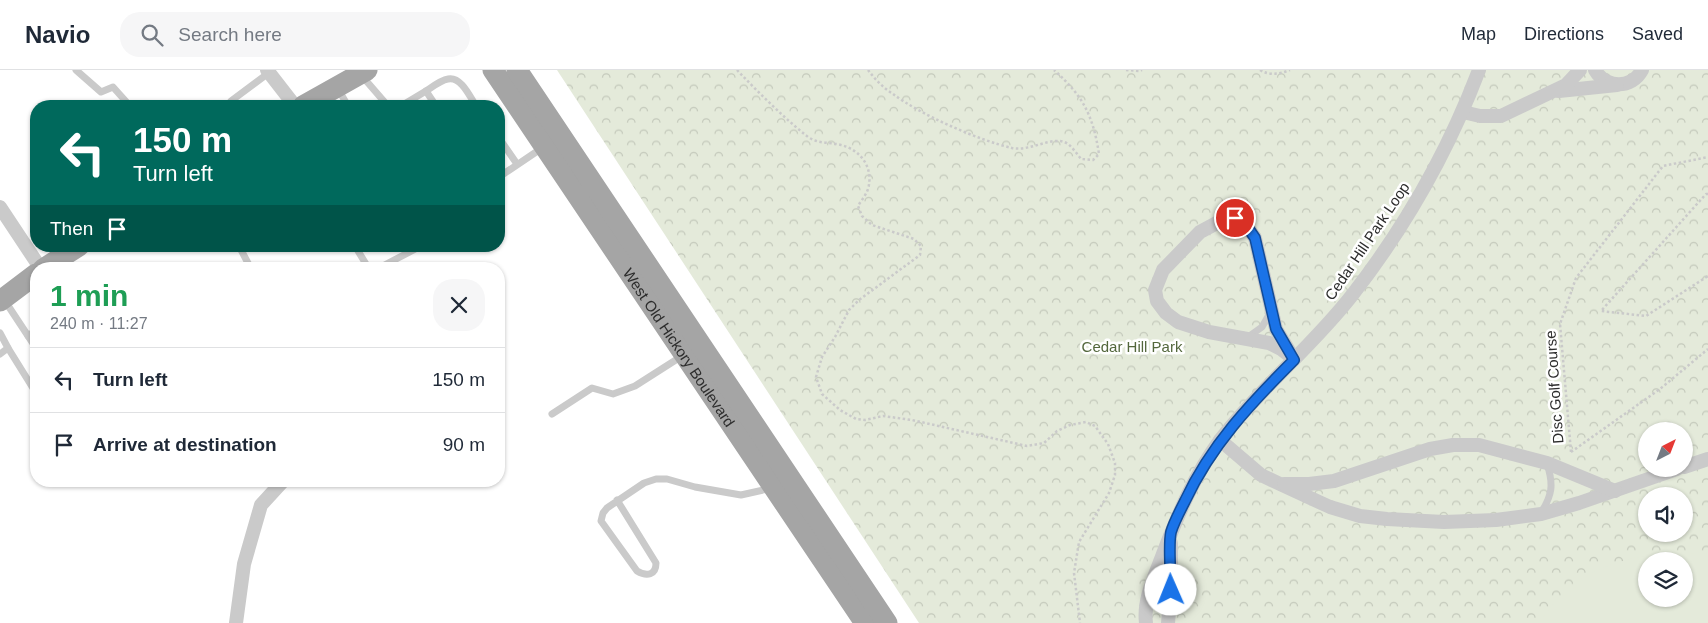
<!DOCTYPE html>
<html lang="en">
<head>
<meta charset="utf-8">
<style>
  body { margin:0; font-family:Arial,sans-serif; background:#f6f6f7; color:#1f2937; height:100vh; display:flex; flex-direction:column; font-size:19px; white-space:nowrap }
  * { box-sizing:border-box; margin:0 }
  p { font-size:16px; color:#747a83 }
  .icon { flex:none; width:28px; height:28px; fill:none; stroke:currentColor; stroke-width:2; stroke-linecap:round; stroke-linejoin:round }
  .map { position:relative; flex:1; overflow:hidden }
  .side { position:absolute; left:30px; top:192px; width:475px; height:225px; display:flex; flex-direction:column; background:#fff; border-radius:20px; box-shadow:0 1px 4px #0004 }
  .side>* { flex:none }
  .guide { position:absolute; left:30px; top:30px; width:475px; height:152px; border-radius:20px; box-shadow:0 1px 4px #0004; background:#00695c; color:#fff; overflow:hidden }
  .needle { width:32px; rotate:42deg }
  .buttons { position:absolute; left:1638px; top:352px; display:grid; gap:10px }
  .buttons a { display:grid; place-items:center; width:55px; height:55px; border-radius:50%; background:#fff; box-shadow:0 1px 4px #0004; font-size:25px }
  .pin { position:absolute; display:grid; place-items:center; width:42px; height:42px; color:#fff; margin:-21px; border:2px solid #fff; border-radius:50%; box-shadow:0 1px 5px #0007 }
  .me { position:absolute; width:55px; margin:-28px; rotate:359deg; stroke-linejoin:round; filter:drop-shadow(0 0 4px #0008) }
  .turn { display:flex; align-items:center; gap:18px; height:105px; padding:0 20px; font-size:22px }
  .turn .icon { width:65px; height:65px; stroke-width:2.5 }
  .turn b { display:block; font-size:35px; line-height:42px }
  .then { display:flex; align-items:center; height:48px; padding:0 20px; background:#0003; gap:10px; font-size:19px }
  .round { display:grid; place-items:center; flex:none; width:52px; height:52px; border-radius:20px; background:#f6f6f7 }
  .overview { display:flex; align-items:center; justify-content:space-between; height:85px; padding:0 20px }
  h1 { font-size:30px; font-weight:800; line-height:38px; color:#1e9e55 }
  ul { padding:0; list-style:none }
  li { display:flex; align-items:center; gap:15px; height:65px; padding:0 20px; border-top:1px solid #e0e1e3 }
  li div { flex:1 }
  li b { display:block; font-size:19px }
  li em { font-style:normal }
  header { display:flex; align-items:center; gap:30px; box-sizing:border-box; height:70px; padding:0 25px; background:#fff; border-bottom:1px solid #e0e1e3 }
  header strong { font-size:24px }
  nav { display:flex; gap:28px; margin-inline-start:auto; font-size:18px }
  .search { width:350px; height:45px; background:#f6f6f7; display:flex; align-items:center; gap:12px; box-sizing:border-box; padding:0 18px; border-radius:20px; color:#747a83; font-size:19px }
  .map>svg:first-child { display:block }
</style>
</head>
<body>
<header>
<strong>Navio</strong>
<div class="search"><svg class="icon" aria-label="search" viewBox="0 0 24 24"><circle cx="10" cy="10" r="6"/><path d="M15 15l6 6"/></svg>Search here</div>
<nav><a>Map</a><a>Directions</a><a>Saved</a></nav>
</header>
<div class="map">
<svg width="1708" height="553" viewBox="0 0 1708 553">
  <defs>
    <pattern id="forest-crowns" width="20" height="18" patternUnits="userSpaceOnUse" patternTransform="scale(1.25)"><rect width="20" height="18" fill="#e4eada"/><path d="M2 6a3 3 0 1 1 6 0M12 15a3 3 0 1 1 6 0" fill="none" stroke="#c4c9bb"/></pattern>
  </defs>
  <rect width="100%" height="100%" fill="#fff"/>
  <!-- forest -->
  <path fill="url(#forest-crowns)" fill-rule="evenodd" d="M557,0H1708V553H919ZM1646,361H1684V399H1646ZM1646,426H1684V464H1646ZM1646,491H1684V529H1646Z"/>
  <!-- pitch -->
  <path fill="#e4eada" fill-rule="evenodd" d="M1673,483L1708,484V553H1539C1545,545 1551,536 1558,529C1587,497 1632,485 1673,483ZM1646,491H1684V529H1646Z"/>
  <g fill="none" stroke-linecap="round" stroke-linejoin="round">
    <!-- path -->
    <g stroke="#cacaca" stroke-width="2.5" stroke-dasharray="2.5 2.5" stroke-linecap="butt">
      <path d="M737,0C759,23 783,47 808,67C818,74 830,72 841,75C861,80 874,98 868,119C866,125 861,131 858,136L862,146L872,155L914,169L921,176L920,185L859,230L849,240L835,267L822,287L816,307L822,324L840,340L856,349L865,350L883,346L912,350L1027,376L1044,373L1057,361L1070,355L1086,352L1095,356L1108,374L1115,393V405L1109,423L1079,472L1074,503L1080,553"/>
      <path d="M868,0C875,9 883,18 893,24C921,45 978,70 1012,78C1031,82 1054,64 1068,74C1073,78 1077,84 1081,89L1093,90L1099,84C1093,45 1083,26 1054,0"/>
      <path d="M1126,0L1140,1L1142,0"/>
      <path d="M1260,0C1270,6 1279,4 1290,0"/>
      <path d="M1708,124H1706L1601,241L1646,246L1708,206"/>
      <path d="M1571,382L1560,254L1576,208L1663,96L1708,87"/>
      <path d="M1571,382L1660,319L1708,279"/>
    </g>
    <!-- service -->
    <g stroke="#cacaca" stroke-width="7">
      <path d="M76,0L101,22L113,17L130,36"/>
      <path d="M362,6L388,36"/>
      <path d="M338,19L348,36"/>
      <path d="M426,21C432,17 441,10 448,9C461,6 470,27 476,36"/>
      <path d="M234,36L231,31L270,2"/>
      <path d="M401,36L426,21L436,36"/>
      <path d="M499,68L517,94"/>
      <path d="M499,107L542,78"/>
      <path d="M239,176L249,195"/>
      <path d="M355,176L369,199"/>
      <path d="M377,199L421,176"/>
      <path d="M5,231L36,278"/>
      <path d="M0,263L8,278L0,284"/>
      <path d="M28,266L36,260"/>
      <path d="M1248,267L1262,257L1270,243"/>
      <path d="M8,278L36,323"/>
      <path d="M552,344L592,318L613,324L635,316L682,286"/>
      <path d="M617,430L656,493C656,505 647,507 637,501L601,451L603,443L607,438L644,413L656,409H667L695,417L741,425L772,418"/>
      <path d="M1541,443C1552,425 1554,415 1547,394"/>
    </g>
    <!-- minor -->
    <g stroke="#cacaca" stroke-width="14">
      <path d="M267,0L295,36"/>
      <path d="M1595,0C1606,19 1632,19 1642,0"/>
      <path d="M1559,21L1617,15"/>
      <path d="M1463,42L1480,46H1501L1566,15L1580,0"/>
      <path d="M0,137L41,199"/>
      <path d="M1226,148H1235L1244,152L1255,168L1276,259L1294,289L1281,279L1269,273L1209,262L1178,252L1166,243L1157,231L1155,220L1163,200L1200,162Z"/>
      <path d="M1220,370L1261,405L1280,414L1330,437L1360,446L1387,449L1444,452L1496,450L1541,444L1579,433L1677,399"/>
      <path d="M1684,397L1708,389"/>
      <path d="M1284,414H1309L1334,411L1430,379L1453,375H1479L1547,393L1615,421"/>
      <path d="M236,553L244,494L261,435L283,411"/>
      <path d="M1146,553C1143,529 1155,506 1163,484C1178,444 1195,404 1221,369C1261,317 1313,276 1353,224C1405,157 1449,79 1479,0"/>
      <path d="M1168,553L1171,519V473"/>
    </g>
    <!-- primary -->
    <g stroke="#a5a5a5" stroke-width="21">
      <path id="s1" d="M493,0L865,553"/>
      <path d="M517,0L887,553"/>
      <path d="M303,36L367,0"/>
      <path d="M43,199L79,176"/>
      <path d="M0,231L36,204"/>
    </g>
  </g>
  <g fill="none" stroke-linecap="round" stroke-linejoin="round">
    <!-- route casing -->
    <g stroke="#114b97" stroke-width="12">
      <path id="route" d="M1171,520C1171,505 1168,475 1171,462C1174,452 1180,441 1185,431C1211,375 1251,333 1294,290L1276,259L1255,168L1244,152L1235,148"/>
    </g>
    <!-- route -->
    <use href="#route" stroke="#1a73e8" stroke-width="9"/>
  </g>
  <g text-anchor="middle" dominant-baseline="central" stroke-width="5" stroke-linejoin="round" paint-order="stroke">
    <!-- street labels -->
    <g font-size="15" fill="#2d2d2d" stroke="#fff">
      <text transform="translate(1367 171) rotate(-56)">Cedar Hill Park Loop</text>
      <text stroke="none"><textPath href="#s1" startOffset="334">West Old Hickory Boulevard</textPath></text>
      <text transform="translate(1554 317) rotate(-94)">Disc Golf Course</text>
    </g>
    <!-- park labels -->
    <g font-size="15" fill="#53673c" stroke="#fff">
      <text x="1132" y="276">Cedar Hill Park</text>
    </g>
  </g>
</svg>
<div class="buttons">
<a><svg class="needle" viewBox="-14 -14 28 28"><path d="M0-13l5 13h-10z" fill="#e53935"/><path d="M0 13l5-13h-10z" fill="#747a83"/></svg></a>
<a><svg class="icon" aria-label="sound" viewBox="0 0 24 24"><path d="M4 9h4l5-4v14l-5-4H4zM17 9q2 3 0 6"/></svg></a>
<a><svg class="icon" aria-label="layers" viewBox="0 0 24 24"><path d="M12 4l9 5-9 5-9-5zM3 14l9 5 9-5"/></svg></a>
</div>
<div class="pin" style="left:1235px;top:148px;background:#d93025"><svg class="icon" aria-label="arrive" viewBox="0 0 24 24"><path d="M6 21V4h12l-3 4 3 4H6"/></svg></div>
<svg class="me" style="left:1171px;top:520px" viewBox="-20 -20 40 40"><circle r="19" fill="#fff"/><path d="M0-13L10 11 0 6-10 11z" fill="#1a73e8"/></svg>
<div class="guide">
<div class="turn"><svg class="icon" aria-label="left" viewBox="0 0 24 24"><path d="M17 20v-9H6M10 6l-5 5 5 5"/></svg><div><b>150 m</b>Turn left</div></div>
<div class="then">Then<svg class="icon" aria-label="arrive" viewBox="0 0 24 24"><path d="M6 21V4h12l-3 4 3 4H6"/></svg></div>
</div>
<section class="side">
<div class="overview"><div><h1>1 min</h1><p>240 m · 11:27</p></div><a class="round"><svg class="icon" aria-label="close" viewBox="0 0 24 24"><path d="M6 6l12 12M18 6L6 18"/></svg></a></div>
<ul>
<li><svg class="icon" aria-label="left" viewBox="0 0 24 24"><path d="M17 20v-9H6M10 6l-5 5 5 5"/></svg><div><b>Turn left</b></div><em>150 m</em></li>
<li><svg class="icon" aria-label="arrive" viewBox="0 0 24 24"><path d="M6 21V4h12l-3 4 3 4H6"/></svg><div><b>Arrive at destination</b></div><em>90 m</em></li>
</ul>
</section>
</div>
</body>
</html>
